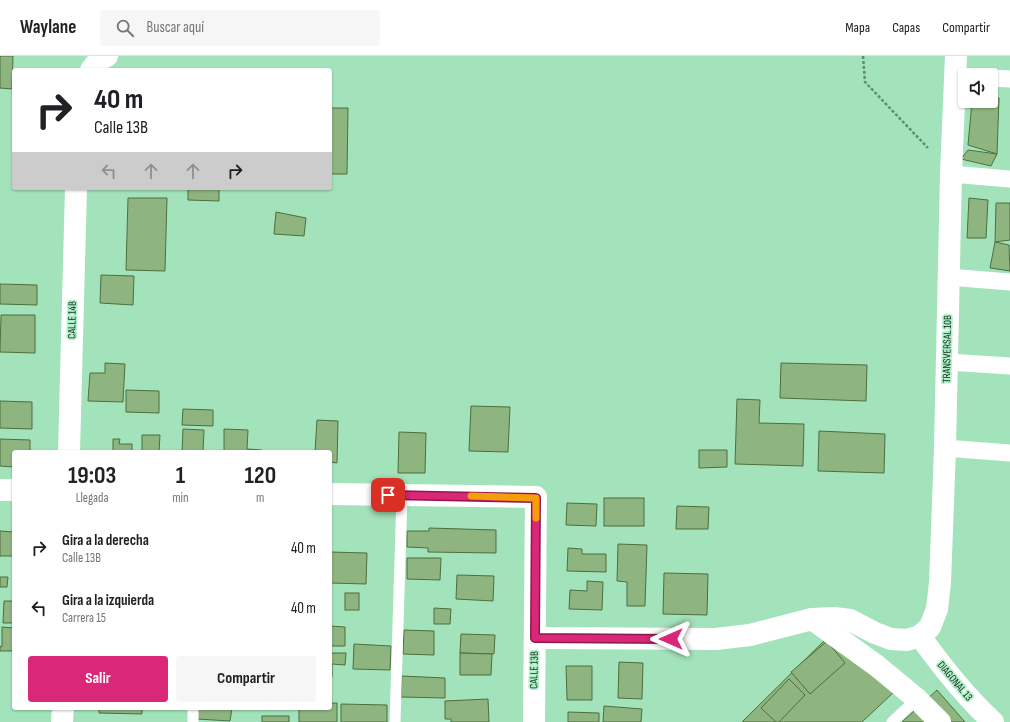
<!DOCTYPE html>
<html lang="es">
<head>
<meta charset="utf-8">
<style>
  body { margin:0; font-family:"Sofia Sans Condensed",sans-serif; background:#f6f6f6; color:#202124; height:100vh; display:flex; flex-direction:column; font-size:15px; white-space:nowrap }
  * { box-sizing:border-box; margin:0 }
  p { font-size:13px; color:#757577 }
  .icon { flex:none; width:22px; height:22px; fill:none; stroke:currentColor; stroke-width:2; stroke-linecap:round; stroke-linejoin:round }
  .map { position:relative; flex:1; overflow:hidden }
  .panel { position:absolute; left:12px; top:394px; width:320px; height:260px; display:flex; flex-direction:column; background:#fff; border-radius:4px; box-shadow:0 1px 3px #0004 }
  .panel>* { flex:none }
  .top-card { position:absolute; left:12px; top:12px; width:320px; height:122px; border-radius:4px; box-shadow:0 1px 3px #0004; background:#fff; color:#202124; overflow:hidden }
  .buttons { position:absolute; left:958px; top:12px; display:grid; gap:8px }
  .buttons a { display:grid; place-items:center; width:40px; height:40px; border-radius:4px; background:#fff; box-shadow:0 1px 3px #0004; font-size:20px }
  .pin { position:absolute; display:grid; place-items:center; width:34px; height:34px; color:#fff; margin:-17px; border-radius:8px; box-shadow:0 2px 6px #0006 }
  .me { position:absolute; width:44px; margin:-22px; rotate:270deg; stroke-linejoin:round; filter:drop-shadow(0 0 3px #0008) }
  .turn { display:flex; align-items:center; gap:14px; height:84px; padding:0 16px; font-size:18px }
  .turn .icon { width:52px; height:52px; stroke-width:2.5 }
  .turn b { display:block; font-size:28px; line-height:34px }
  .lanes { display:flex; align-items:center; height:38px; padding:0 16px; background:#0003; justify-content:center; gap:20px; direction:ltr }
  .lanes .off { opacity:.35 }
  .eta { display:flex; justify-content:space-evenly; align-items:center; height:68px; text-align:center }
  .eta b { font-size:24px; font-weight:700; line-height:28px }
  .cta { display:flex; gap:8px; margin-top:auto; padding:8px 16px }
  .cta a { flex:1; height:46px; border-radius:4px; background:#db2777; color:#fff; font-size:16px; font-weight:700; line-height:46px; text-align:center }
  .cta a+a { background:#f6f6f6; color:#202124 }
  ul { padding:0; list-style:none }
  li { display:flex; align-items:center; gap:12px; height:60px; padding:0 16px }
  li div { flex:1 }
  li b { display:block; font-size:15px }
  li em { font-style:normal }
  header { display:flex; align-items:center; gap:24px; box-sizing:border-box; height:56px; padding:0 20px; background:#fff; border-bottom:1px solid #e0e0e0 }
  header strong { font-size:19px }
  nav { display:flex; gap:22px; margin-inline-start:auto; font-size:14px }
  .search { width:280px; height:36px; background:#f6f6f6; display:flex; align-items:center; gap:10px; box-sizing:border-box; padding:0 14px; border-radius:4px; color:#757577; font-size:15px }
  .map>svg:first-child { display:block }
</style>
</head>
<body>
<header>
<strong>Waylane</strong>
<div class="search"><svg class="icon" aria-label="search" viewBox="0 0 24 24"><circle cx="10" cy="10" r="6"/><path d="M15 15l6 6"/></svg>Buscar aquí</div>
<nav><a>Mapa</a><a>Capas</a><a>Compartir</a></nav>
</header>
<div class="map">
<svg width="1010" height="666" viewBox="0 0 1010 666">
  <rect width="100%" height="100%" fill="#a3e3bb"/>
  <!-- building -->
  <g fill="#8eb47f" stroke="#4d6f3e">
    <path d="M0,0H13L12,33L0,32Z"/>
    <path d="M991,42H999L997,98L968,89L972,45H991Z"/>
    <path d="M330,52H348L347,118H330Z"/>
    <path d="M968,94L997,98L991,110L961,103Z"/>
    <path d="M188,132H219V145L188,144Z"/>
    <path d="M128,142H167L165,215L126,214Z"/>
    <path d="M969,142L988,144L986,182H967Z"/>
    <path d="M996,147H1010V184L995,186Z"/>
    <path d="M276,156L306,162L304,180L274,178Z"/>
    <path d="M995,186L1009,189L1010,215L990,212Z"/>
    <path d="M101,219L134,220L133,249L100,247Z"/>
    <path d="M0,228L37,229V249L0,248Z"/>
    <path d="M1,259H35V297L0,296Z"/>
    <path d="M105,307L125,308L123,346L88,345L90,317H105Z"/>
    <path d="M781,307L867,309L866,345L780,342Z"/>
    <path d="M126,334L159,335V357L126,356Z"/>
    <path d="M737,343L760,344L759,367L804,368L803,410L735,408Z"/>
    <path d="M0,345L32,346V373L0,372Z"/>
    <path d="M471,350L510,351L508,396L469,395Z"/>
    <path d="M183,353L213,354V370L182,369Z"/>
    <path d="M317,364L338,365L337,407L330,406V396H315Z"/>
    <path d="M183,373L204,374L203,396H182Z"/>
    <path d="M224,373L248,374L247,393L262,394V396H224Z"/>
    <path d="M819,375L885,378L884,417L818,415Z"/>
    <path d="M399,376L426,377L425,417H398Z"/>
    <path d="M142,379H160L159,396H142Z"/>
    <path d="M0,383L30,384V396H14V411L0,410Z"/>
    <path d="M113,383H120L119,388H132V396H113Z"/>
    <path d="M699,394H727V411L699,412Z"/>
    <rect x="604" y="442" width="40" height="28"/>
    <path d="M567,447L597,448L596,470L566,469Z"/>
    <path d="M677,450L709,451L708,473H676Z"/>
    <path d="M429,472L496,474V497L428,496V492L407,491V475H429Z"/>
    <path d="M0,475L14,476V500H0Z"/>
    <path d="M618,488L647,489L645,550H627V526L617,525Z"/>
    <path d="M568,492L582,493V498H606V516L567,515Z"/>
    <path d="M330,496L367,497L366,528L330,527Z"/>
    <path d="M407,502H441L440,524L407,523Z"/>
    <path d="M664,517L708,518L707,559L663,558Z"/>
    <path d="M457,519L494,520L493,545L456,543Z"/>
    <path d="M0,521H8L7,531H0Z"/>
    <path d="M587,525L603,526L602,554L569,553L570,534L587,535Z"/>
    <rect x="345" y="537" width="14" height="17"/>
    <path d="M4,545H14V567H3Z"/>
    <path d="M434,552L451,553L450,568H434Z"/>
    <path d="M330,570L345,571V590H330Z"/>
    <path d="M2,571L14,572V595H0V590L2,591Z"/>
    <path d="M404,574L434,575V599L403,598Z"/>
    <path d="M835,574L895,635L862,666H742Z"/>
    <path d="M461,578L495,579L494,598L460,597Z"/>
    <path d="M827,585L845,607L810,638L791,616Z"/>
    <path d="M354,588L391,590L390,614L353,613Z"/>
    <path d="M330,597H346L345,609L332,608V621L330,620Z"/>
    <path d="M460,597L492,598L491,619H460Z"/>
    <path d="M619,606L643,607L642,643L618,642Z"/>
    <path d="M566,610H592V644H567Z"/>
    <path d="M402,620L445,622V642L401,641Z"/>
    <path d="M789,623L805,639L779,666H776L761,652Z"/>
    <path d="M937,634L965,666H902Z"/>
    <path d="M488,643L489,666H451V663H445V645Z"/>
    <path d="M330,647H337V666H299V652H330Z"/>
    <path d="M341,648L387,649V666H341Z"/>
    <path d="M604,650L642,653L641,666H603Z"/>
    <path d="M99,652H142V658L99,657Z"/>
    <path d="M198,652H232L230,665L197,663Z"/>
    <path d="M568,656L599,657V666H568Z"/>
    <rect x="262" y="660" width="27" height="6"/>
  </g>
  <g fill="none" stroke-linecap="round" stroke-linejoin="round">
    <!-- path -->
    <path stroke="#608e72" stroke-width="2.5" stroke-dasharray="3 2" stroke-linecap="butt" d="M863,0L865,26L928,92"/>
    <!-- service -->
    <g stroke="#fff" stroke-width="11">
      <path d="M193,666V652"/>
      <path d="M395,666L402,439"/>
      <path d="M892,666L917,643"/>
    </g>
    <!-- pedestrian -->
    <g stroke="#fff" stroke-width="17">
      <path d="M991,22L1010,23"/>
      <path d="M951,118L1010,123"/>
      <path d="M949,221L1010,226"/>
      <path d="M947,306L1010,310"/>
      <path d="M945,392L1010,397"/>
    </g>
    <!-- minor -->
    <g stroke="#fff" stroke-width="22">
      <path d="M91,14L98,5L107,0"/>
      <path d="M69,396L76,132"/>
      <path d="M0,434H14"/>
      <path d="M330,438L536,441L534,666"/>
      <path d="M812,563L877,610L917,643L940,666"/>
      <path d="M920,580C942,611 965,640 993,666"/>
      <path d="M535,582L716,583L750,579L812,563L834,562L850,564L875,577L891,583L907,584L920,580L930,571L937,553L940,527L945,392L951,118L956,0"/>
      <path d="M62,666L63,652"/>
    </g>
  </g>
  <g fill="none" stroke-linecap="round" stroke-linejoin="round">
    <!-- route casing -->
    <g stroke="#8e194d" stroke-width="10">
      <path id="route" d="M388,439L536,442L535,582L671,583"/>
    </g>
    <!-- route -->
    <use href="#route" stroke="#db2777" stroke-width="7"/>
    <!-- slow -->
    <path stroke="#f59e0b" stroke-width="7" d="M471,440L536,442V462"/>
  </g>
  <g text-anchor="middle" dominant-baseline="central" stroke-width="3.5" stroke-linejoin="round" paint-order="stroke">
    <!-- street labels -->
    <g font-size="11" fill="#122b1d" stroke="#b0f0c8">
      <text transform="translate(72 264) rotate(-89)">CALLE 14B</text>
      <text transform="translate(947 293) rotate(-89)">TRANSVERSAL 10B</text>
      <text transform="translate(534 614) rotate(-89)">CALLE 13B</text>
      <text transform="translate(955 625) rotate(50)">DIAGONAL 13</text>
    </g>
  </g>
</svg>
<div class="buttons">
<a><svg class="icon" aria-label="sound" viewBox="0 0 24 24"><path d="M4 9h4l5-4v14l-5-4H4zM17 9q2 3 0 6"/></svg></a>
</div>
<div class="pin" style="left:388px;top:439px;background:#d93025"><svg class="icon" aria-label="arrive" viewBox="0 0 24 24"><path d="M6 21V4h12l-3 4 3 4H6"/></svg></div>
<svg class="me" style="left:671px;top:583px" viewBox="-20 -20 40 40"><path d="M0-17L14 15 0 8-14 15z" fill="#db2777" stroke="#fff" stroke-width="4"/></svg>
<div class="top-card">
<div class="turn"><svg class="icon" aria-label="right" viewBox="0 0 24 24"><path d="M7 20v-9h11M14 6l5 5-5 5"/></svg><div><b>40 m</b>Calle 13B</div></div>
<div class="lanes"><svg class="icon off" aria-label="left" viewBox="0 0 24 24"><path d="M17 20v-9H6M10 6l-5 5 5 5"/></svg><svg class="icon off" aria-label="ahead" viewBox="0 0 24 24"><path d="M12 20V5M6 11l6-6 6 6"/></svg><svg class="icon off" aria-label="ahead" viewBox="0 0 24 24"><path d="M12 20V5M6 11l6-6 6 6"/></svg><svg class="icon" aria-label="right" viewBox="0 0 24 24"><path d="M7 20v-9h11M14 6l5 5-5 5"/></svg></div>
</div>
<section class="panel">
<div class="eta">
<div><b>19:03</b><p>Llegada</p></div>
<div><b>1</b><p>min</p></div>
<div><b>120</b><p>m</p></div>
</div>
<ul>
<li><svg class="icon" aria-label="right" viewBox="0 0 24 24"><path d="M7 20v-9h11M14 6l5 5-5 5"/></svg><div><b>Gira a la derecha</b><p>Calle 13B</p></div><em>40 m</em></li>
<li><svg class="icon" aria-label="left" viewBox="0 0 24 24"><path d="M17 20v-9H6M10 6l-5 5 5 5"/></svg><div><b>Gira a la izquierda</b><p>Carrera 15</p></div><em>40 m</em></li>
</ul>
<div class="cta"><a>Salir</a><a>Compartir</a></div>
</section>
</div>
</body>
</html>
